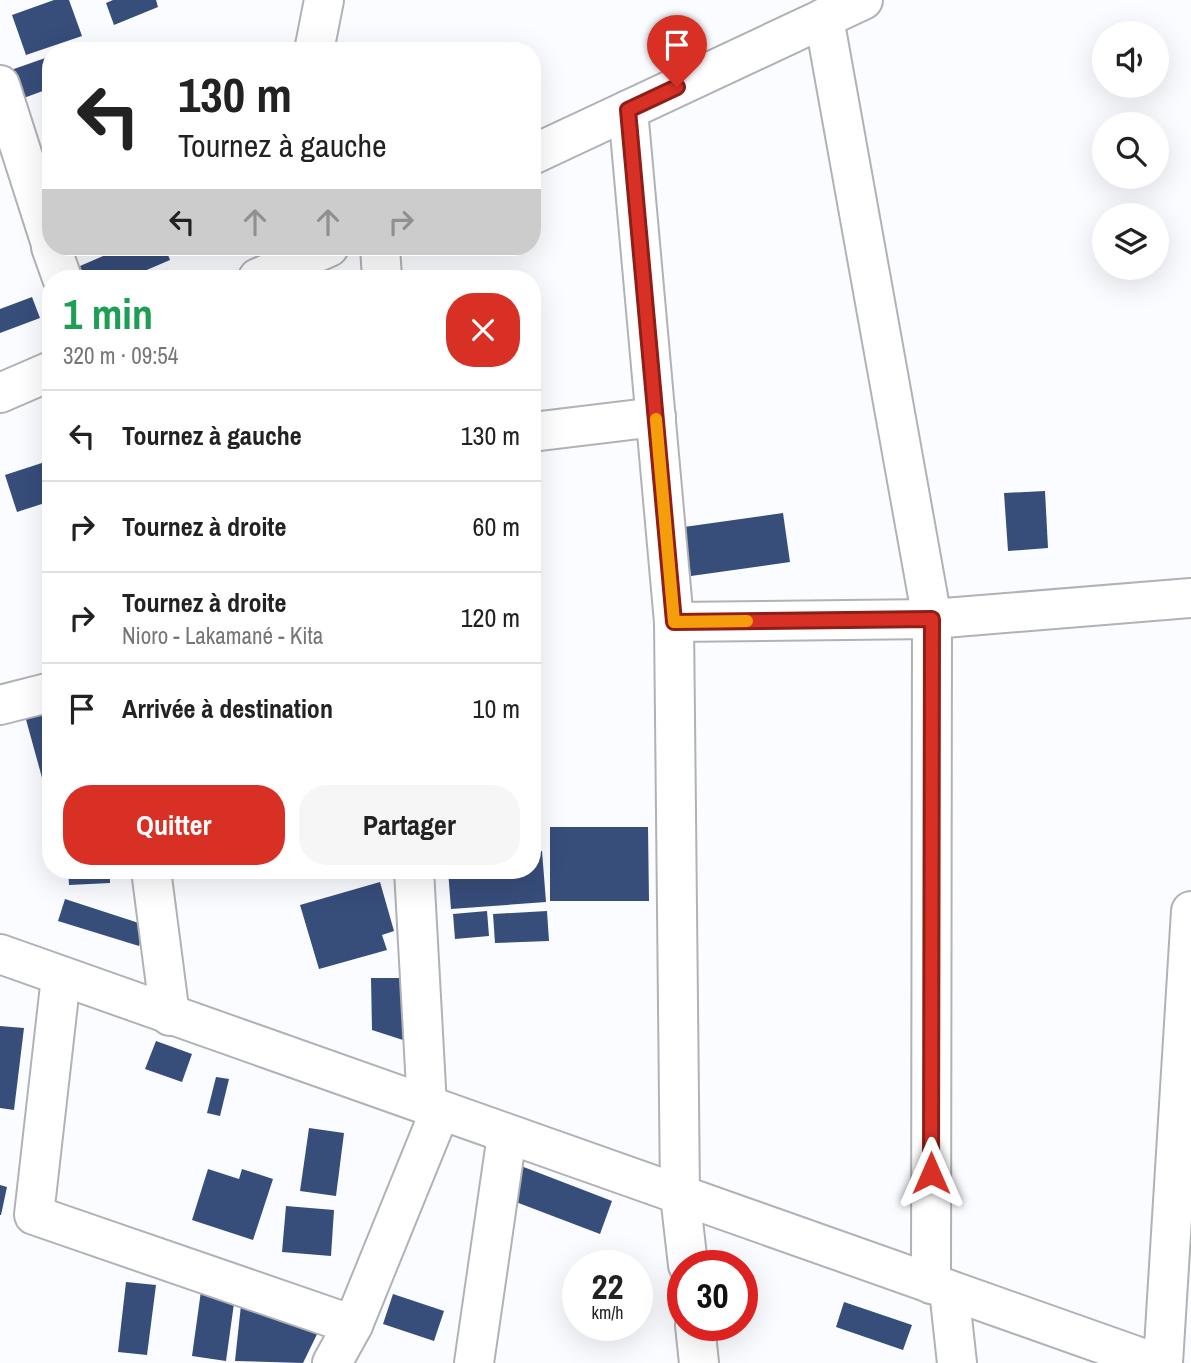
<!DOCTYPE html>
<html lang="fr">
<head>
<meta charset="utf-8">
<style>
  body { margin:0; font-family:"Archivo Narrow",sans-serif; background:#f6f6f6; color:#222; height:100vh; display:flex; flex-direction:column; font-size:26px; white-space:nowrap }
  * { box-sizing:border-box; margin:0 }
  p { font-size:23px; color:#767676 }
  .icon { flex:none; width:38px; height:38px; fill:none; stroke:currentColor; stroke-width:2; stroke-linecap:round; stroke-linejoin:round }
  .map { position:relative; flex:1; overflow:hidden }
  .drawer { position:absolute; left:42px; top:270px; width:499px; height:609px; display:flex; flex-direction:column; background:#fff; border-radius:28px; box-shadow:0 7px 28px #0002 }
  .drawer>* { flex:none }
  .guide { position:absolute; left:42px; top:42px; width:499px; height:214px; border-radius:28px; box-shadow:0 7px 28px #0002; background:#fff; color:#222; overflow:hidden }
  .tools { position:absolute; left:1092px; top:21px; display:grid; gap:14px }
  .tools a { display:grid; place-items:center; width:77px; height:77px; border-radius:50%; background:#fff; box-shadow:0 7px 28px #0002; font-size:35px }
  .speed { position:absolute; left:562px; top:1250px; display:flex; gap:14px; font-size:35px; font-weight:700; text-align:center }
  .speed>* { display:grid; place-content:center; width:91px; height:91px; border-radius:50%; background:#fff; box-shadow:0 7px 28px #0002; line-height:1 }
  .speed small { font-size:18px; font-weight:400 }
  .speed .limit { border:10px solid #d22; background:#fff; color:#111 }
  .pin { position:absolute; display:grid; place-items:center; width:60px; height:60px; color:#fff; margin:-72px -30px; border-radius:50% 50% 50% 0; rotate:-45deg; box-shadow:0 0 7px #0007 }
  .pin .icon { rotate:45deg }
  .me { position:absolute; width:77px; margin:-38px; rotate:0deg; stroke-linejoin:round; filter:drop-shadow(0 0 5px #0008) }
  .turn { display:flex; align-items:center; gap:24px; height:147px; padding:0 21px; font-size:32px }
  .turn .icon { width:91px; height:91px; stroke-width:2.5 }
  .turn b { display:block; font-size:49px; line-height:60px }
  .lanes { display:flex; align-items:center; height:66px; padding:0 21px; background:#0003; justify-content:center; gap:35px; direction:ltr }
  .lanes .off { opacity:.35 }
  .round { display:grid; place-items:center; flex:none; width:74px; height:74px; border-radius:28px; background:#f6f6f6 }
  .headline { display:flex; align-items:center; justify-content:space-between; height:119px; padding:0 21px }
  h1 { font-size:42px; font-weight:700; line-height:52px; color:#1e9e55 }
  .button { display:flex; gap:14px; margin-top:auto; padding:14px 21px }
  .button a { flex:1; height:80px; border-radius:28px; background:#d93025; color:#fff; font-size:28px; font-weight:700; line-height:80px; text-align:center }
  .button a+a { background:#f6f6f6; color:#222 }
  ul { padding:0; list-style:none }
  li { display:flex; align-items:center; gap:21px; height:91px; padding:0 21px; border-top:2px solid #e0e0e0 }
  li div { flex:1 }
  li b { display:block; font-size:26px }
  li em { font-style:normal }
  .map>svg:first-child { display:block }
</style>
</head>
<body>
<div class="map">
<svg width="1191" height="1363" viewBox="0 0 1191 1363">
  <rect width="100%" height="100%" fill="#fafcff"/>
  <!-- building -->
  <g fill="#374d7a">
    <path d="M54,0H69L82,36L26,55L12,15Z"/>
    <path d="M113,0H156L158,7L114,25L106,3Z"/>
    <path d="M51,56V88L21,99L11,70Z"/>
    <path d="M124,247H165L170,260L128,278H85L80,266Z"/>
    <path d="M32,297L40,318L0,333V309Z"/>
    <path d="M51,460V501L17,512L5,475Z"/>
    <path d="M1045,491L1048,548L1008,551L1004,493Z"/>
    <path d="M783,513L790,562L691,576L684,527Z"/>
    <path d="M532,612H535L537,641H532Z"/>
    <path d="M51,697V784L44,785L22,705Z"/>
    <path d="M550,827H648L649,901H550Z"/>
    <path d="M542,851L546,902L451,909L448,870H532V852Z"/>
    <path d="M68,870H110V883L69,885Z"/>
    <path d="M380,882L394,931L382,935L387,950L319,969L300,905Z"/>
    <path d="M65,899L145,925L139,946L58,921Z"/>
    <path d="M487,911L489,936L455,939L453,914Z"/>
    <path d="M547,911L549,941L495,943L493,914Z"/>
    <path d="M371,978H401L403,1040L372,1030Z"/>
    <path d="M0,1026L24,1028L14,1110L0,1108Z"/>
    <path d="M156,1041L192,1054L182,1082L145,1069Z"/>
    <path d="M216,1077L229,1079L220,1116L207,1113Z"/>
    <path d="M309,1128L344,1133L336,1196L300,1191Z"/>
    <path d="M521,1166L612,1201L600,1234L508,1199Z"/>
    <path d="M208,1169L239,1179L242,1169L273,1179L253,1240L192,1220Z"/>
    <path d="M0,1185L7,1187L1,1215H0Z"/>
    <path d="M286,1206L334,1210L331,1256L282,1252Z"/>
    <path d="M126,1282L156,1285L147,1355L118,1352Z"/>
    <path d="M201,1291L235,1296L226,1361L192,1356Z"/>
    <path d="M393,1294L444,1311L434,1341L383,1324Z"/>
    <path d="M844,1302L912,1325L903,1350L836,1327Z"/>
    <path d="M241,1305L322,1324L303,1363L235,1361Z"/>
  </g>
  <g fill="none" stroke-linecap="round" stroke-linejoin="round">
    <!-- minor casing -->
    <g stroke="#b1b2b5" stroke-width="42">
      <g id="minor">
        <path d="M824,18L932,619L931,1284"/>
        <path d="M314,51L324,0"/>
        <path d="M0,85L51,244"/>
        <path d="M628,110L674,622L680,1195L688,1265"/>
        <path d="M51,247L62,278"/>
        <path d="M380,247L382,278"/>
        <path d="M532,432L656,417"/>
        <path d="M674,622L932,619L1191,598"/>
        <path d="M0,705L51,692"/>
        <path d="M151,870L170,1016"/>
        <path d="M414,870L427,1106"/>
        <path d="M61,977L34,1215L353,1325"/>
        <path d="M949,1290L957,1363"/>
        <path d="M695,1325L699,1363"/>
        <path d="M332,1363L353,1325L440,1111"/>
        <path d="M474,1363L507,1135"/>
        <path d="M1163,1363L1191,911"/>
      </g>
    </g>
    <!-- major casing -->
    <g stroke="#b1b2b5" stroke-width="42">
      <g id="major">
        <path d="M532,155L863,0"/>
        <path d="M258,278L329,247"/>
        <path d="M0,393L51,371"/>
        <path d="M0,954L1156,1363"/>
      </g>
    </g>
    <!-- minor -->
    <use href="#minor" stroke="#fff" stroke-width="38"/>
    <!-- major -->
    <use href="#major" stroke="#fff" stroke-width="38"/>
  </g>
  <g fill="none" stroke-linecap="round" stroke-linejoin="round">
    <!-- route casing -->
    <g stroke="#8d1f18" stroke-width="18">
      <path id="route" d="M677,87L628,110L674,622L932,619L931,1173"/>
    </g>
    <!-- route -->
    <use href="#route" stroke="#d93025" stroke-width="12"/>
    <!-- slow -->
    <path stroke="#f59e0b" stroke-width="12" d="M656,419L674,622L747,621"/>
  </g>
</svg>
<div class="tools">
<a><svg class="icon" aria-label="sound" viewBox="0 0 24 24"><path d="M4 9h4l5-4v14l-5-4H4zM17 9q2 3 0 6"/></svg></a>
<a><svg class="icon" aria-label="search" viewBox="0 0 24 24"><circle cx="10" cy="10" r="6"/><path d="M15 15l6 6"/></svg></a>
<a><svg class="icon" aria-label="layers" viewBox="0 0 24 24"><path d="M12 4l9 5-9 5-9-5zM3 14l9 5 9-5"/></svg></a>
</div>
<div class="speed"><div>22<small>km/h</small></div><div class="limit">30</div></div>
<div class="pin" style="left:677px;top:87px;background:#d93025"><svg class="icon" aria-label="arrive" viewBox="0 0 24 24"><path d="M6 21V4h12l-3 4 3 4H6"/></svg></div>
<svg class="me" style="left:931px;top:1173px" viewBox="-20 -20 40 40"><path d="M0-17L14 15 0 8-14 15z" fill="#d93025" stroke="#fff" stroke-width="4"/></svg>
<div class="guide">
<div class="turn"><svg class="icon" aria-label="left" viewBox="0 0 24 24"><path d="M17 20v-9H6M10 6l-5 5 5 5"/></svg><div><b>130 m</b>Tournez à gauche</div></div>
<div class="lanes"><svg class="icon" aria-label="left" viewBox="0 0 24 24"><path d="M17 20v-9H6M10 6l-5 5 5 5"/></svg><svg class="icon off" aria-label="ahead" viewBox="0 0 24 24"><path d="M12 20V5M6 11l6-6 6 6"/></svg><svg class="icon off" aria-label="ahead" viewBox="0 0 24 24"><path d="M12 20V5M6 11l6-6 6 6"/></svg><svg class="icon off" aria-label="right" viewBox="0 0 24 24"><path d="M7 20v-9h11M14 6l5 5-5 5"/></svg></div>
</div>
<section class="drawer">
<div class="headline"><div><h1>1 min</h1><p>320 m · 09:54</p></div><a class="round" style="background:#d93025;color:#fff"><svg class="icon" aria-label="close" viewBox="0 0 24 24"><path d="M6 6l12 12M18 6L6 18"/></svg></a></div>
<ul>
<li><svg class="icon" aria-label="left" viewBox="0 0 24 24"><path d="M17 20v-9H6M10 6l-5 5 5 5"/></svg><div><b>Tournez à gauche</b></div><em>130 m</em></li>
<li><svg class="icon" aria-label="right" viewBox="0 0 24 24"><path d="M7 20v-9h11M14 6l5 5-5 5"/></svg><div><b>Tournez à droite</b></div><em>60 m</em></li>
<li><svg class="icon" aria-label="right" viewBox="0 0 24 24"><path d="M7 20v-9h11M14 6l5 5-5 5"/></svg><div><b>Tournez à droite</b><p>Nioro - Lakamané - Kita</p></div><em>120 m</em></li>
<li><svg class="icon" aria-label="arrive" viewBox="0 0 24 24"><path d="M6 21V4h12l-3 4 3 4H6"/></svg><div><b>Arrivée à destination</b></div><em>10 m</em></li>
</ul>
<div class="button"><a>Quitter</a><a>Partager</a></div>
</section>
</div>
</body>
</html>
